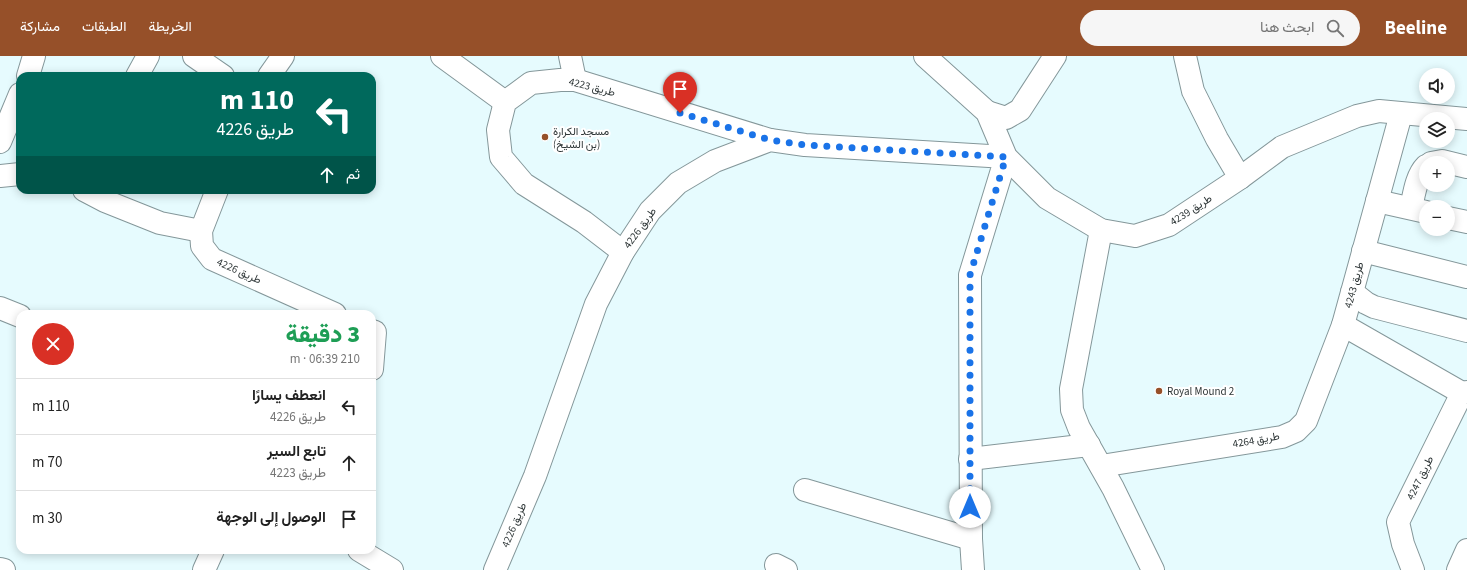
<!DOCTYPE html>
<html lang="ar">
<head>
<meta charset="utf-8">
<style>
  body { margin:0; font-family:"Source Sans 3",Vazirmatn,sans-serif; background:#f6f6f6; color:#222; direction:rtl; height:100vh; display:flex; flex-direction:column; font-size:15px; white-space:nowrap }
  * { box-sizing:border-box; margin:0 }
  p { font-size:13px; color:#767676 }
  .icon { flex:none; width:22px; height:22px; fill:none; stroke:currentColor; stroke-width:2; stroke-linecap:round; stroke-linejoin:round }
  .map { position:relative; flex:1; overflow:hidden; direction:ltr }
  .details { position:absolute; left:16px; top:254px; width:360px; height:244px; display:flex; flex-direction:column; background:#fff; border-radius:12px; box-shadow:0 2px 10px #0003; direction:rtl }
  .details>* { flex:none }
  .banner { position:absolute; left:16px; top:16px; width:360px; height:122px; border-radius:12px; box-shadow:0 2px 10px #0003; direction:rtl; background:#00695c; color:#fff; overflow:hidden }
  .controls { position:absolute; left:1419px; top:12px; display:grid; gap:8px }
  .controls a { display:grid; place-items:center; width:36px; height:36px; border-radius:50%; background:#fff; box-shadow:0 2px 10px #0003; font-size:20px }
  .pin { position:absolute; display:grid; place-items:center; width:34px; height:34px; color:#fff; margin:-41px -17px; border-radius:50% 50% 50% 0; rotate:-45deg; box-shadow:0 0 4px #0007 }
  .pin .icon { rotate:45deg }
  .me { position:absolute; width:44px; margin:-22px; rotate:0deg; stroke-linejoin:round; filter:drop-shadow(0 0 3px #0008) }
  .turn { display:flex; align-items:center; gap:14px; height:84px; padding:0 16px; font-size:18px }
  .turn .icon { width:52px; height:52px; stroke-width:2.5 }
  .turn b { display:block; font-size:28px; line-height:34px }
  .then { display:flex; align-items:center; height:38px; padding:0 16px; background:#0003; gap:8px; font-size:15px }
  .round { display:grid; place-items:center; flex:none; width:42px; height:42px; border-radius:21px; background:#f6f6f6 }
  .overview { display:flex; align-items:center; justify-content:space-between; height:68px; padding:0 16px }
  h1 { font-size:24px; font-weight:800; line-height:30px; color:#1e9e55 }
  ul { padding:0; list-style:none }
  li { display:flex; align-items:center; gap:12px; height:56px; padding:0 16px; border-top:1px solid #e0e0e0 }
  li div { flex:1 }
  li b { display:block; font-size:15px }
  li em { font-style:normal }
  header { display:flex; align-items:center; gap:24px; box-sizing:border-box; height:56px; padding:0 20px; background:#965029; color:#fff }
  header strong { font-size:19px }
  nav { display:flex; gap:22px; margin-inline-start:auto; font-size:14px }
  .search { width:280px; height:36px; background:#f6f6f6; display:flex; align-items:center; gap:10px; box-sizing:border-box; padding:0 14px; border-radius:22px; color:#767676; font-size:15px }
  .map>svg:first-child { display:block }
</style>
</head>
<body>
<header>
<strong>Beeline</strong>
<div class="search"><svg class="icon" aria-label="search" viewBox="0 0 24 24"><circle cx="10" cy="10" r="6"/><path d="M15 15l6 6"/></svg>ابحث هنا</div>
<nav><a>الخريطة</a><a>الطبقات</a><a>مشاركة</a></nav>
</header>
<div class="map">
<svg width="1467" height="514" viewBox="0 0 1467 514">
  <rect width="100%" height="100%" fill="#e6fbfe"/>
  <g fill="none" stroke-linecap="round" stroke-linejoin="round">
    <!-- minor casing -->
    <g stroke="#84979a" stroke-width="24">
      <g id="minor">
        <path d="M194,0L223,20"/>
        <path d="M442,0L505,46"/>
        <path d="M570,0L575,24"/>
        <path d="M925,0L987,56L1006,101L1047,142L1101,174L1135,180L1169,169L1240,122L1282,91L1357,60L1379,55L1467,63"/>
        <path d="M1185,0L1193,35L1217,83L1240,122"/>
        <path d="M28,20L34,0"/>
        <path d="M137,20L148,0"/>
        <path d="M269,20L283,0"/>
        <path d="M987,56L1006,62L1020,54L1055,0"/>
        <path d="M0,86L20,38"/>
        <path d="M1431,107L1442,105L1467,111"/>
        <path d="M0,120L20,118"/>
        <path d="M84,134L105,145L160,167L201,175"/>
        <path d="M217,134L201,175L202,190L212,203L335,258"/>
        <path d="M1377,145L1426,156"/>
        <path d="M1411,152C1414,139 1416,120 1426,110"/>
        <path d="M1448,162L1467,166"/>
        <path d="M1101,174L1071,333L1072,354L1079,372L1113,432L1153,514"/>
        <path d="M1363,195L1467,221"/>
        <path d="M623,196L584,166L524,128L501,101L498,74L505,46L531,27L560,24H575L770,84"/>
        <path d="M1352,236L1366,247L1374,251L1467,275"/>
        <path d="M0,252L20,260"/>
        <path d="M1343,269L1462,337"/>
        <path d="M372,275L375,276L372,313"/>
        <path d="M970,403L1089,389"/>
        <path d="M1101,410L1282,381L1296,375L1306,365L1343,269L1401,58"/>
        <path d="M805,434L971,483"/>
        <path d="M359,494L392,514"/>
        <path d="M776,509L786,514"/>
        <path d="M0,513L4,514"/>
        <path d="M204,514L213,494"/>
        <path d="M495,514L535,420L596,248L623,196L650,155L678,127L715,105L770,84L805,89L1006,101L970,219L971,483L973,514"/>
        <path d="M1413,514L1403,488L1398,466L1462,337L1467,336"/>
        <path d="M1458,514L1467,494"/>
      </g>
    </g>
    <!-- minor -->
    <use href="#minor" stroke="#fff" stroke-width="22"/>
  </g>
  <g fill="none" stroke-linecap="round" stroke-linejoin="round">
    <!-- route -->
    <path stroke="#1a73e8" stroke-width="7" stroke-dasharray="0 12.6" d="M680,57L770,84L805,89L1006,101L970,219V451"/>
  </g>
  <!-- markers -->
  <g fill="#965029" stroke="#fff" stroke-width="1.5">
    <circle cx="545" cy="81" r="4"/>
    <circle cx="1159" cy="335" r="4"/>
  </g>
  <g text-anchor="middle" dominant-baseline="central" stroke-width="4" stroke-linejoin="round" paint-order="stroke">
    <!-- street labels -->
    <g font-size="11" fill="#2e3637" stroke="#fff">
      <text transform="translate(592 31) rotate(14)">طريق 4223</text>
      <text transform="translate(1191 154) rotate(-33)">طريق 4239</text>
      <text transform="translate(640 172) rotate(-54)">طريق 4226</text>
      <text transform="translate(239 215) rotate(24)">طريق 4226</text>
      <text transform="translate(1354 229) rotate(-75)">طريق 4243</text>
      <text transform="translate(1256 384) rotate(-10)">طريق 4264</text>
      <text transform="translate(1420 422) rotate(-64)">طريق 4247</text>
      <text transform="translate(514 469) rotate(-67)">طريق 4226</text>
    </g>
    <!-- poi labels -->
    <g font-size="11" fill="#2e3637" stroke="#fff" text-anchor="start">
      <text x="553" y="75">مسجد الكرارة<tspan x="553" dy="13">(بن الشيخ)</tspan></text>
      <text x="1167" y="335">Royal Mound 2</text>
    </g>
  </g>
</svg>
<div class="controls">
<a><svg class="icon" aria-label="sound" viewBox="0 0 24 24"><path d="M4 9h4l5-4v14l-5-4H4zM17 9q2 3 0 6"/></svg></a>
<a><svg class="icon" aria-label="layers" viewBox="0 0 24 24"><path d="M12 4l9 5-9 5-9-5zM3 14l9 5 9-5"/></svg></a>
<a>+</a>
<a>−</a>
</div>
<div class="pin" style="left:680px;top:57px;background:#d93025"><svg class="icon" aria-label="arrive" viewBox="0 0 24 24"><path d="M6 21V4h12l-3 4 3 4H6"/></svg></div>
<svg class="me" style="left:970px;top:451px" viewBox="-20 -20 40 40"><circle r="19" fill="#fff"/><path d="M0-13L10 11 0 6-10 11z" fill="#1a73e8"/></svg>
<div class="banner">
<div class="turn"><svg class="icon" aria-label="left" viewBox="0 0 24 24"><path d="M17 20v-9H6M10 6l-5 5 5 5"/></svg><div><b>110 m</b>طريق 4226</div></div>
<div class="then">ثم<svg class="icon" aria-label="ahead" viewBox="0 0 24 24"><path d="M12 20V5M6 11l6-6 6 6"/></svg></div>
</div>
<section class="details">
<div class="overview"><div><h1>3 دقيقة</h1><p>210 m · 06:39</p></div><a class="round" style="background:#d93025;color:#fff"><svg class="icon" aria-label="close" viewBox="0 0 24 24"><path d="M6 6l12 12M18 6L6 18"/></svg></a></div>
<ul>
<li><svg class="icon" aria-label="left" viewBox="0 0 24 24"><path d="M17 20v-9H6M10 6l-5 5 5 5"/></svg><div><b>انعطف يسارًا</b><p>طريق 4226</p></div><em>110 m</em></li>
<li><svg class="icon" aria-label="ahead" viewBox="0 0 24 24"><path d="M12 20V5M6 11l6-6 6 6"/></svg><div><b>تابع السير</b><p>طريق 4223</p></div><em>70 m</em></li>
<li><svg class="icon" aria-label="arrive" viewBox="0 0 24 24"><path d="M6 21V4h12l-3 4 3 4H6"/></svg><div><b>الوصول إلى الوجهة</b></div><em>30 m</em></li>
</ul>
</section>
</div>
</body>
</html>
